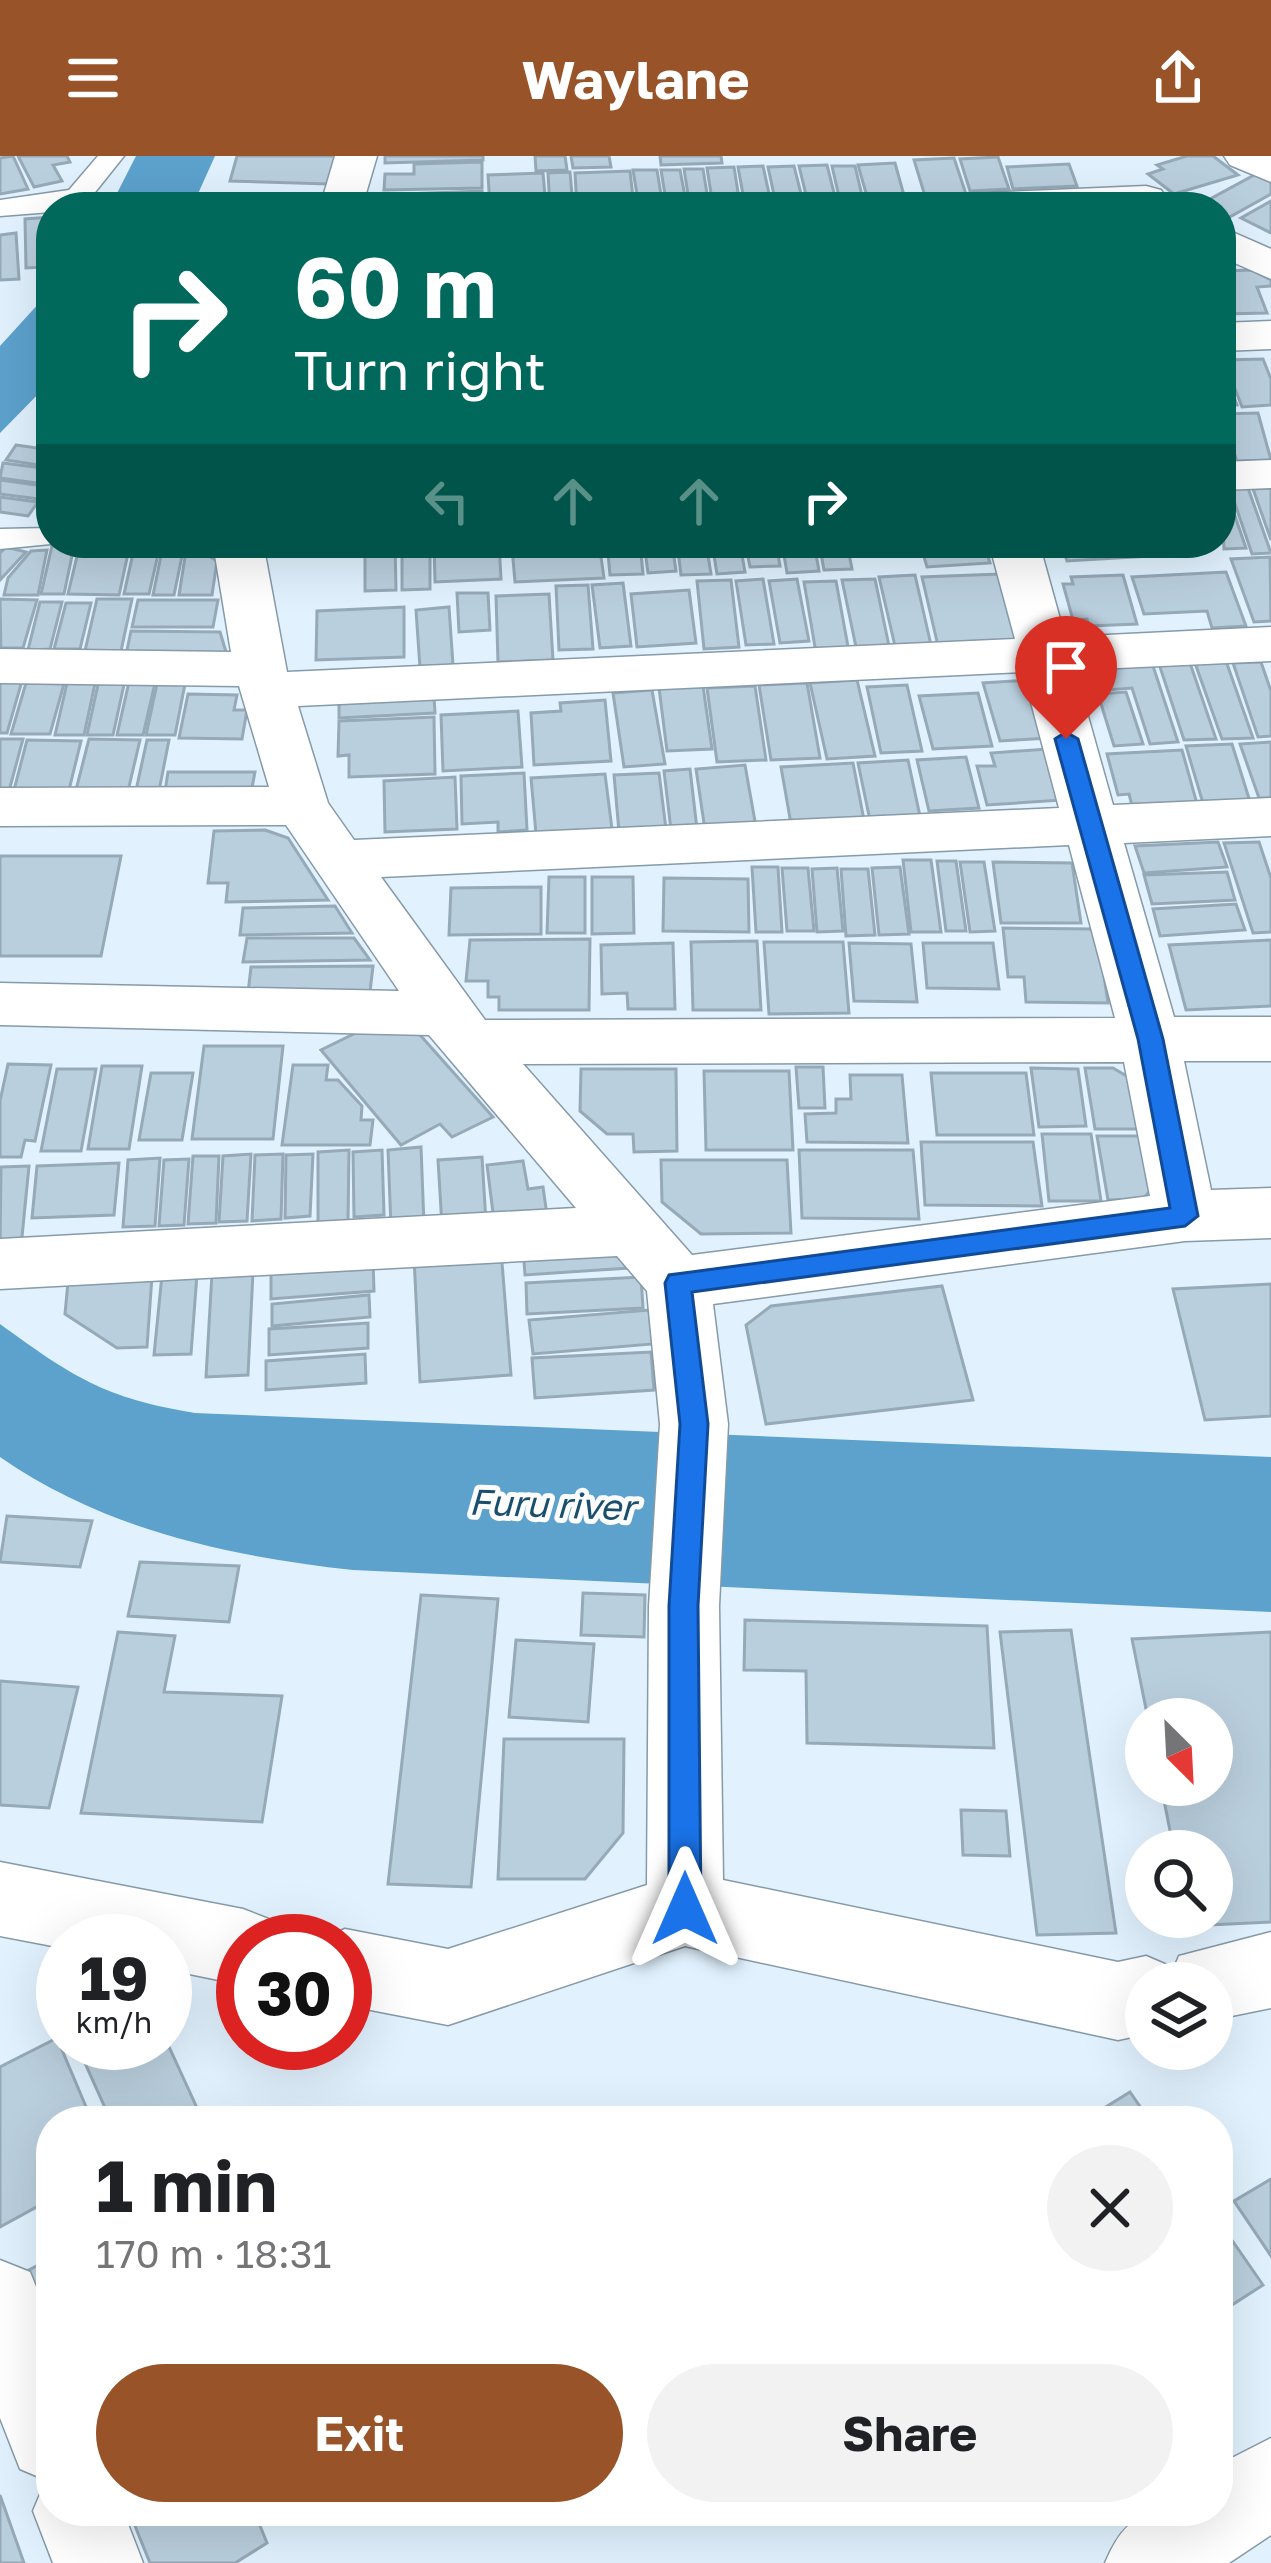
<!DOCTYPE html>
<html lang="en">
<head>
<meta charset="utf-8">
<style>
  body { margin:0; font-family:"Golos Text",sans-serif; background:#f2f2f2; color:#202124; height:100vh; display:flex; flex-direction:column; font-size:45px; white-space:nowrap }
  * { box-sizing:border-box; margin:0 }
  p { font-size:39px; color:#757577 }
  .icon { flex:none; width:66px; height:66px; fill:none; stroke:currentColor; stroke-width:2; stroke-linecap:round; stroke-linejoin:round }
  .map { position:relative; flex:1; overflow:hidden }
  .details { position:absolute; left:36px; top:1950px; width:1197px; height:420px; display:flex; flex-direction:column; background:#fff; border-radius:48px; box-shadow:0 12px 48px #0002 }
  .details>* { flex:none }
  .guide { position:absolute; left:36px; top:36px; width:1200px; height:366px; border-radius:48px; box-shadow:0 12px 48px #0002; background:#00695c; color:#fff; overflow:hidden }
  .needle { width:78px; rotate:156deg }
  .buttons { position:absolute; left:1125px; top:1542px; display:grid; gap:24px }
  .buttons a { display:grid; place-items:center; width:108px; height:108px; border-radius:50%; background:#fff; box-shadow:0 12px 48px #0002; font-size:60px }
  .speed { position:absolute; left:36px; top:1758px; display:flex; gap:24px; font-size:60px; font-weight:700; text-align:center }
  .speed>* { display:grid; place-content:center; width:156px; height:156px; border-radius:50%; background:#fff; box-shadow:0 12px 48px #0002; line-height:1 }
  .speed small { font-size:30px; font-weight:400 }
  .speed .limit { border:18px solid #d22; background:#fff; color:#111 }
  .pin { position:absolute; display:grid; place-items:center; width:102px; height:102px; color:#fff; margin:-123px -51px; border-radius:50% 50% 50% 0; rotate:-45deg; box-shadow:0 0 12px #0007 }
  .pin .icon { rotate:45deg }
  .me { position:absolute; width:132px; margin:-66px; rotate:0deg; stroke-linejoin:round; filter:drop-shadow(0 0 9px #0008) }
  .turn { display:flex; align-items:center; gap:42px; height:252px; padding:0 60px; font-size:54px }
  .turn .icon { width:156px; height:156px; stroke-width:2.5 }
  .turn b { display:block; font-size:84px; line-height:102px }
  .lanes { display:flex; align-items:center; height:114px; padding:0 60px; background:#0003; justify-content:center; gap:60px; direction:ltr }
  .lanes .off { opacity:.35 }
  .round { display:grid; place-items:center; flex:none; width:126px; height:126px; border-radius:63px; background:#f2f2f2 }
  .headline { display:flex; align-items:center; justify-content:space-between; height:204px; padding:0 60px }
  h1 { font-size:72px; font-weight:700; line-height:90px }
  .button { display:flex; gap:24px; margin-top:auto; padding:24px 60px }
  .button a { flex:1; height:138px; border-radius:72px; background:#985328; color:#fff; font-size:48px; font-weight:700; line-height:138px; text-align:center }
  .button a+a { background:#f2f2f2; color:#202124 }
  header { display:flex; justify-content:space-between; align-items:center; height:156px; padding:0 60px; background:#985328; color:#fff; font-size:54px; font-weight:700 }
  .map>svg:first-child { display:block }
</style>
</head>
<body>
<header><svg class="icon" aria-label="menu" viewBox="0 0 24 24"><path d="M4 6h16M4 12h16M4 18h16"/></svg>Waylane<svg class="icon" aria-label="share" viewBox="0 0 24 24"><path d="M12 15V3M7 8l5-5 5 5M5 13v7h14v-7"/></svg></header>
<div class="map">
<svg width="1271" height="2407" viewBox="0 0 1271 2407">
  <rect width="100%" height="100%" fill="#e1f2fe"/>
  <!-- water -->
  <g fill="#5ca2cd">
    <path d="M136,0H215L192,51H110Z"/>
    <path d="M51,134V225L0,277V190Z"/>
    <path d="M0,1168C73,1221 104,1242 195,1257L1271,1301V1456L353,1414C228,1400 105,1374 0,1301Z"/>
  </g>
  <!-- building -->
  <g fill="#bacfde" stroke="#95a9b7" stroke-width="3">
    <path d="M13,0L28,33L0,38V2Z"/>
    <path d="M18,0H67L70,6L53,9L62,25L34,31Z"/>
    <path d="M237,0H336L328,28L230,25Z"/>
    <path d="M385,0H483V4L385,7Z"/>
    <path d="M535,0H565L567,14L536,15Z"/>
    <path d="M571,0H609L611,11L573,12Z"/>
    <path d="M660,0H721L722,7L661,9Z"/>
    <path d="M1187,0H1213L1238,19L1174,38L1148,18L1163,13L1157,9Z"/>
    <path d="M998,1L1009,33L970,35L960,3Z"/>
    <path d="M954,2L966,38L925,40L914,4Z"/>
    <path d="M482,6V32L384,34L385,18H414V8Z"/>
    <path d="M895,7L905,43L868,44L858,9Z"/>
    <path d="M1069,8L1077,30L1013,33L1007,11Z"/>
    <path d="M827,9L836,45L808,47L799,10Z"/>
    <path d="M763,10L771,47L745,49L738,11Z"/>
    <path d="M794,10L803,46L776,48L768,11Z"/>
    <path d="M832,10H855L863,44L840,45Z"/>
    <path d="M734,11L740,49L713,50L707,12Z"/>
    <path d="M684,13H703L709,50L690,51Z"/>
    <path d="M633,14H657L663,51H639Z"/>
    <path d="M661,14H680L687,51H667Z"/>
    <path d="M630,15L634,51H577L575,17Z"/>
    <path d="M570,16L573,51H550L548,17Z"/>
    <path d="M543,17L546,51H490L488,19Z"/>
    <path d="M1258,17L1271,23V38L1226,63L1221,51L1199,49Z"/>
    <path d="M482,35L483,51L406,47V38Z"/>
    <path d="M1271,45V77L1241,62Z"/>
    <path d="M51,61V102L45,111L26,112L25,63Z"/>
    <path d="M16,77L19,123L0,124V79Z"/>
    <path d="M1252,114L1271,124V130L1257,131L1267,157L1221,158V115Z"/>
    <path d="M1263,203L1271,223V249L1242,251L1224,204Z"/>
    <path d="M1221,209L1237,249L1221,250Z"/>
    <path d="M1258,257L1271,304L1237,305L1221,258Z"/>
    <path d="M16,289L51,294V311L6,304Z"/>
    <path d="M3,307L51,313V329L0,322Z"/>
    <path d="M0,324L51,331V336L46,344L0,338Z"/>
    <path d="M1248,332L1271,397L1252,398L1230,333Z"/>
    <path d="M1271,332V384L1253,333Z"/>
    <path d="M1221,334H1226L1246,392L1224,393Z"/>
    <path d="M0,341L38,346L28,360L0,356Z"/>
    <path d="M365,387H395L396,434L365,435Z"/>
    <path d="M402,387H430V433L402,434Z"/>
    <path d="M434,387H499L501,423L435,426Z"/>
    <path d="M545,387H599L604,422L515,426L512,392Z"/>
    <path d="M607,387H640L643,418L610,419Z"/>
    <path d="M644,387H672L676,415L648,417Z"/>
    <path d="M677,387H706L711,418L681,419Z"/>
    <path d="M712,387H740L745,416L717,418Z"/>
    <path d="M745,387H776L780,410L750,411Z"/>
    <path d="M782,387H814L819,415L787,417Z"/>
    <path d="M819,387H847L852,413L824,414Z"/>
    <path d="M920,387H997L1000,397L987,398L990,407L927,411Z"/>
    <path d="M1061,387H1162L1166,399L1067,405Z"/>
    <path d="M52,390H74L64,438H41Z"/>
    <path d="M6,391L26,396L0,424V397Z"/>
    <path d="M79,392L129,393L119,439L68,438Z"/>
    <path d="M134,393L159,394L149,438H124Z"/>
    <path d="M47,394L38,439H4L8,422L31,395Z"/>
    <path d="M162,395H183L174,439H153Z"/>
    <path d="M186,395H200L217,405L212,439H179Z"/>
    <path d="M1270,401L1271,465L1254,466L1231,403Z"/>
    <path d="M1226,416L1246,470L1212,472L1207,455L1144,458L1132,421Z"/>
    <path d="M1000,418L1018,486L938,490L922,421Z"/>
    <path d="M915,419L931,489L895,490L879,421Z"/>
    <path d="M1123,419L1137,468L1089,470L1087,463L1073,464L1063,428H1073L1071,421Z"/>
    <path d="M763,423L774,488L746,489L736,425Z"/>
    <path d="M797,423L809,485L780,487L769,425Z"/>
    <path d="M875,423L889,490L856,491L842,424Z"/>
    <path d="M731,424L739,491L704,493L697,425Z"/>
    <path d="M836,425L849,496L816,497L804,426Z"/>
    <path d="M623,427L631,490L600,492L592,429Z"/>
    <path d="M588,429L593,493L559,494L556,430Z"/>
    <path d="M689,434L696,487L637,491L631,438Z"/>
    <path d="M457,437H488L490,474L459,476Z"/>
    <path d="M549,438L553,504L498,506L496,440Z"/>
    <path d="M0,443L37,444L23,492H3L1,499Z"/>
    <path d="M97,443H132L120,500L84,499Z"/>
    <path d="M138,444H218L213,471H132Z"/>
    <path d="M40,446H62L50,493L28,494Z"/>
    <path d="M66,447H91L80,493H54Z"/>
    <path d="M404,451V501L316,504L317,455Z"/>
    <path d="M449,451L453,509L420,512L416,454Z"/>
    <path d="M131,475L220,476L227,499H126Z"/>
    <path d="M1226,505L1253,582L1222,583L1195,507Z"/>
    <path d="M1261,506L1271,535V580L1258,581L1233,507Z"/>
    <path d="M1152,507L1178,586L1150,588L1132,532L1094,535L1086,511Z"/>
    <path d="M1190,507L1216,583L1184,584L1159,508Z"/>
    <path d="M68,523H96L84,579H55Z"/>
    <path d="M99,524H125L113,579H87Z"/>
    <path d="M857,524L875,600L827,603L810,527Z"/>
    <path d="M1030,524L1048,582L1000,585L983,527Z"/>
    <path d="M0,525H22L7,577H0Z"/>
    <path d="M129,526L155,527L143,579H117Z"/>
    <path d="M26,527L64,528L50,578H11Z"/>
    <path d="M807,527L820,602L771,604L759,529Z"/>
    <path d="M157,528H185L175,579H146Z"/>
    <path d="M907,529L922,595L881,597L867,531Z"/>
    <path d="M703,530L712,593L667,595L659,532Z"/>
    <path d="M755,530L766,604L717,606L707,532Z"/>
    <path d="M652,534L665,608L624,611L613,537Z"/>
    <path d="M1126,536L1143,588L1114,590L1098,538Z"/>
    <path d="M978,537L992,590L933,593L919,540Z"/>
    <path d="M188,538L237,539L234,554H247L242,583L179,582Z"/>
    <path d="M434,541L435,557L339,562V545Z"/>
    <path d="M605,544L611,605L534,609L531,557L561,555L560,547Z"/>
    <path d="M518,555L522,611L443,615L441,559Z"/>
    <path d="M434,561L435,618L349,621V599L338,600L339,565Z"/>
    <path d="M0,583H23L9,635H0Z"/>
    <path d="M89,583L140,584L128,635L76,634Z"/>
    <path d="M27,584L81,585L69,634H14Z"/>
    <path d="M147,584H169L158,640L135,639Z"/>
    <path d="M1271,586V642H1259L1240,588Z"/>
    <path d="M1232,588L1252,652L1205,654L1186,590Z"/>
    <path d="M1048,593L1063,644L987,649L977,610H995L991,597Z"/>
    <path d="M1182,594L1199,655L1134,657L1129,638L1118,639L1107,598Z"/>
    <path d="M966,601L979,652L929,655L917,604Z"/>
    <path d="M908,604L921,665L871,669L858,607Z"/>
    <path d="M853,607L864,664L791,668L781,611Z"/>
    <path d="M745,609L756,671L705,674L696,613Z"/>
    <path d="M690,613L697,673L671,674L664,615Z"/>
    <path d="M168,616H255L250,642H164Z"/>
    <path d="M524,617L527,674L498,676V666L462,668L461,620Z"/>
    <path d="M659,617L666,673L619,676L614,619Z"/>
    <path d="M605,618L612,673L536,678L531,622Z"/>
    <path d="M455,621L457,673L385,676L384,625Z"/>
    <path d="M265,674L288,682L328,744L226,746L228,727H208L214,675Z"/>
    <path d="M1218,686L1227,711L1144,717L1135,690Z"/>
    <path d="M1259,686L1271,722V776L1253,777L1224,687Z"/>
    <path d="M0,700H121L101,800H0Z"/>
    <path d="M903,704H931L941,776H911Z"/>
    <path d="M937,705H956L966,775H946Z"/>
    <path d="M960,706H984L995,775L970,776Z"/>
    <path d="M993,706L1072,707L1081,767H1001Z"/>
    <path d="M752,711H778L782,776H756Z"/>
    <path d="M900,711L909,778L879,779L872,712Z"/>
    <path d="M782,712H808L814,775H787Z"/>
    <path d="M837,712L843,775L817,776L812,713Z"/>
    <path d="M841,713H868L875,779L846,780Z"/>
    <path d="M1227,716L1235,744L1152,748L1144,719Z"/>
    <path d="M549,721H585V777H547Z"/>
    <path d="M592,721H633L634,777L592,778Z"/>
    <path d="M664,722L748,723L749,776L663,775Z"/>
    <path d="M541,731V778L449,779L451,732Z"/>
    <path d="M1236,748L1245,774L1160,780L1153,753Z"/>
    <path d="M335,750L352,777L240,779L243,752Z"/>
    <path d="M1003,772L1097,773L1108,847L1026,846L1024,821H1008Z"/>
    <path d="M247,782H354L370,804L243,806Z"/>
    <path d="M590,783L589,854H499V841H488V825H466L470,784Z"/>
    <path d="M1271,784V850L1186,854L1169,789Z"/>
    <path d="M757,785L761,854H693L691,786Z"/>
    <path d="M764,786H843L849,857L769,858Z"/>
    <path d="M673,787L675,853H628L627,837L602,838L601,789Z"/>
    <path d="M849,787L911,788L917,846L854,845Z"/>
    <path d="M923,787H993L999,833L927,832Z"/>
    <path d="M373,810L370,836L248,837L251,811Z"/>
    <path d="M374,868L413,871L493,961L452,981L440,968L401,989L321,894Z"/>
    <path d="M204,890H283L273,983H192Z"/>
    <path d="M8,908L51,909L35,985L25,984L21,1001H0V945Z"/>
    <path d="M293,909H328L326,924H338L362,950L361,964H373L370,989H282Z"/>
    <path d="M102,910H142L129,993H88Z"/>
    <path d="M796,911H823L825,952H799Z"/>
    <path d="M1031,912L1078,913L1086,970L1039,971Z"/>
    <path d="M1085,912H1113L1135,925L1145,973H1095Z"/>
    <path d="M57,913H96L81,995H41Z"/>
    <path d="M581,913H676L677,995L634,996L633,978H607L580,955Z"/>
    <path d="M704,915H789L793,994H706Z"/>
    <path d="M151,917H193L182,984H139Z"/>
    <path d="M931,917H1026L1034,979H937Z"/>
    <path d="M850,919H902L908,987L807,986L805,958L836,957V943H851Z"/>
    <path d="M1042,978H1091L1101,1045H1049Z"/>
    <path d="M1097,980H1146L1155,1029L1143,1043L1108,1044Z"/>
    <path d="M921,986H1033L1042,1050L925,1049Z"/>
    <path d="M421,991L424,1068L391,1071L388,994Z"/>
    <path d="M349,994L348,1066L318,1067V996Z"/>
    <path d="M382,994L384,1059L354,1061L353,996Z"/>
    <path d="M799,994H913L919,1063L802,1062Z"/>
    <path d="M251,998L247,1065L219,1066L223,1000Z"/>
    <path d="M283,998L281,1063L252,1065L255,999Z"/>
    <path d="M313,998L310,1060L285,1062L286,999Z"/>
    <path d="M193,1000H219L216,1067L188,1068Z"/>
    <path d="M482,1001L486,1066L442,1070L438,1004Z"/>
    <path d="M160,1002L155,1070L123,1071L128,1004Z"/>
    <path d="M189,1003L184,1069L159,1070L164,1004Z"/>
    <path d="M661,1004H787L791,1077L701,1078L662,1046Z"/>
    <path d="M523,1005L528,1033L543,1031L547,1059L494,1065L487,1009Z"/>
    <path d="M119,1007L114,1059L32,1062L37,1010Z"/>
    <path d="M29,1010L21,1091L0,1092L1,1011Z"/>
    <path d="M625,1085L629,1112L525,1119L523,1092Z"/>
    <path d="M501,1094L511,1219L420,1226L414,1101Z"/>
    <path d="M373,1104L374,1135L271,1143V1112Z"/>
    <path d="M253,1116L248,1219L206,1221L212,1117Z"/>
    <path d="M197,1118L191,1198L154,1199L162,1119Z"/>
    <path d="M152,1120L147,1191L117,1192L65,1158L68,1126Z"/>
    <path d="M641,1121L643,1152L527,1158L526,1127Z"/>
    <path d="M1271,1128V1260L1205,1264L1173,1133Z"/>
    <path d="M942,1130L973,1244L766,1268L746,1169L771,1150Z"/>
    <path d="M369,1139L370,1161L272,1170V1148Z"/>
    <path d="M649,1154L653,1188L533,1198L529,1164Z"/>
    <path d="M368,1167V1192L269,1199V1173Z"/>
    <path d="M651,1196L654,1234L535,1242L532,1202Z"/>
    <path d="M365,1198L366,1227L266,1234V1205Z"/>
    <path d="M7,1360L92,1365L80,1411L0,1406Z"/>
    <path d="M140,1406L239,1410L229,1466L128,1460Z"/>
    <path d="M583,1437L645,1439L644,1481L581,1479Z"/>
    <path d="M421,1439L498,1443L471,1731L388,1728Z"/>
    <path d="M745,1464L987,1470L994,1592L807,1587L806,1515L744,1514Z"/>
    <path d="M1071,1474L1116,1777L1037,1779L1000,1476Z"/>
    <path d="M118,1476L175,1480L164,1536L282,1540L262,1666L81,1657Z"/>
    <path d="M1271,1476V1766L1189,1770L1187,1761H1212V1695H1174L1161,1629H1212V1563H1148L1132,1483Z"/>
    <path d="M516,1484L594,1488L588,1566L509,1561Z"/>
    <path d="M0,1525L78,1531L49,1652L0,1649Z"/>
    <path d="M504,1583H624L623,1677L585,1723H498Z"/>
    <path d="M961,1654L1006,1655L1010,1700L963,1699Z"/>
    <path d="M45,1817L63,1820V1857Z"/>
    <path d="M57,1882L92,1965H51V2043L0,2071V1911Z"/>
    <path d="M165,1882L203,1965H111L76,1887H165Z"/>
    <path d="M1130,1936L1150,1965H1083Z"/>
    <path d="M1271,2023V2100L1234,2045Z"/>
    <path d="M1218,2064L1263,2129L1218,2158Z"/>
    <path d="M51,2102V2197L20,2119Z"/>
    <path d="M0,2339L24,2407H0Z"/>
    <path d="M129,2355H254L267,2387L235,2407H150Z"/>
  </g>
  <g fill="none" stroke-linecap="round" stroke-linejoin="round">
    <!-- service casing -->
    <g stroke="#869aa8" stroke-width="3">
      <g id="service">
        <path d="M98,0H124L88,45L51,51V56L0,60V44L69,34Z"/>
        <path d="M0,373L49,372L51,387H61L0,393Z"/>
      </g>
    </g>
    <!-- minor casing -->
    <g stroke="#869aa8" stroke-width="3">
      <g id="minor">
        <path d="M335,0H377L362,51H320Z"/>
        <path d="M1224,0H1271V26L1230,9Z"/>
        <path d="M1146,30L1161,34L1167,43L1162,51H937L943,42L958,38Z"/>
        <path d="M1221,71L1271,93V123L1221,101Z"/>
        <path d="M1271,165V193L1221,195V167Z"/>
        <path d="M1271,304V332L1221,334V306Z"/>
        <path d="M213,387H263L287,516L1015,483L989,387H1039L1065,481L1271,471V505L1075,514L1113,649L1271,642V680L1124,687L1174,861H1271V905H1184L1211,1034L1271,1032V1082L1185,1085L713,1148L728,1268L719,1450L723,1724L1118,1806L1146,1800L1174,1812L1179,1800L1271,1776V1852L1212,1864V1827H1146V1878L1118,1884L685,1790L448,1869L345,1849V1785H317L345,1773L448,1793L647,1729L649,1450L660,1268L647,1135L617,1100L0,1133V1083L576,1052L429,879L0,869V827L399,835L286,669L0,670V632L269,631L239,530L0,527V493L231,496ZM1023,516L1059,652L354,684L328,647L298,550ZM1069,689L1115,862L485,864L381,721ZM1124,906L1150,1040L692,1099L523,908Z"/>
        <path d="M0,1706L243,1753L271,1764L279,1785H243V1829L165,1813V1785H63V1792L0,1780Z"/>
        <path d="M0,2104L30,2116L51,2168V2355H123L143,2407H53L33,2355L46,2324L20,2313L0,2262Z"/>
        <path d="M1271,2282V2379L1229,2407H1105C1130,2346 1159,2355 1218,2355V2309Z"/>
      </g>
    </g>
    <!-- service -->
    <use href="#service" fill="#fff" fill-rule="evenodd"/>
    <!-- minor -->
    <use href="#minor" fill="#fff" fill-rule="evenodd"/>
  </g>
  <!-- route -->
  <path fill="#1a73e8" stroke="#114b97" stroke-width="3" d="M1066,576L1078,583L1163,883L1198,1060L1185,1070L692,1136L708,1268L698,1450L701,1753L696,1763L685,1768L674,1763L669,1753V1450L680,1268L665,1127L669,1119L1170,1052L1138,883L1055,583Z"/>
  <g text-anchor="middle" dominant-baseline="central" stroke-width="10" stroke-linejoin="round" paint-order="stroke">
    <!-- water labels -->
    <g font-size="36" font-style="italic" fill="#194f6d" stroke="#fcfcfc">
      <text transform="translate(552 1348) rotate(2)">Furu river</text>
    </g>
  </g>
</svg>
<div class="buttons">
<a><svg class="needle" viewBox="-14 -14 28 28"><path d="M0-13l5 13h-10z" fill="#e53935"/><path d="M0 13l5-13h-10z" fill="#757577"/></svg></a>
<a><svg class="icon" aria-label="search" viewBox="0 0 24 24"><circle cx="10" cy="10" r="6"/><path d="M15 15l6 6"/></svg></a>
<a><svg class="icon" aria-label="layers" viewBox="0 0 24 24"><path d="M12 4l9 5-9 5-9-5zM3 14l9 5 9-5"/></svg></a>
</div>
<div class="speed"><div>19<small>km/h</small></div><div class="limit">30</div></div>
<div class="pin" style="left:1066px;top:583px;background:#d93025"><svg class="icon" aria-label="arrive" viewBox="0 0 24 24"><path d="M6 21V4h12l-3 4 3 4H6"/></svg></div>
<svg class="me" style="left:685px;top:1753px" viewBox="-20 -20 40 40"><path d="M0-17L14 15 0 8-14 15z" fill="#1a73e8" stroke="#fff" stroke-width="4"/></svg>
<div class="guide">
<div class="turn"><svg class="icon" aria-label="right" viewBox="0 0 24 24"><path d="M7 20v-9h11M14 6l5 5-5 5"/></svg><div><b>60 m</b>Turn right</div></div>
<div class="lanes"><svg class="icon off" aria-label="left" viewBox="0 0 24 24"><path d="M17 20v-9H6M10 6l-5 5 5 5"/></svg><svg class="icon off" aria-label="ahead" viewBox="0 0 24 24"><path d="M12 20V5M6 11l6-6 6 6"/></svg><svg class="icon off" aria-label="ahead" viewBox="0 0 24 24"><path d="M12 20V5M6 11l6-6 6 6"/></svg><svg class="icon" aria-label="right" viewBox="0 0 24 24"><path d="M7 20v-9h11M14 6l5 5-5 5"/></svg></div>
</div>
<section class="details">
<div class="headline"><div><h1>1 min</h1><p>170 m · 18:31</p></div><a class="round"><svg class="icon" aria-label="close" viewBox="0 0 24 24"><path d="M6 6l12 12M18 6L6 18"/></svg></a></div>
<div class="button"><a>Exit</a><a>Share</a></div>
</section>
</div>
</body>
</html>
